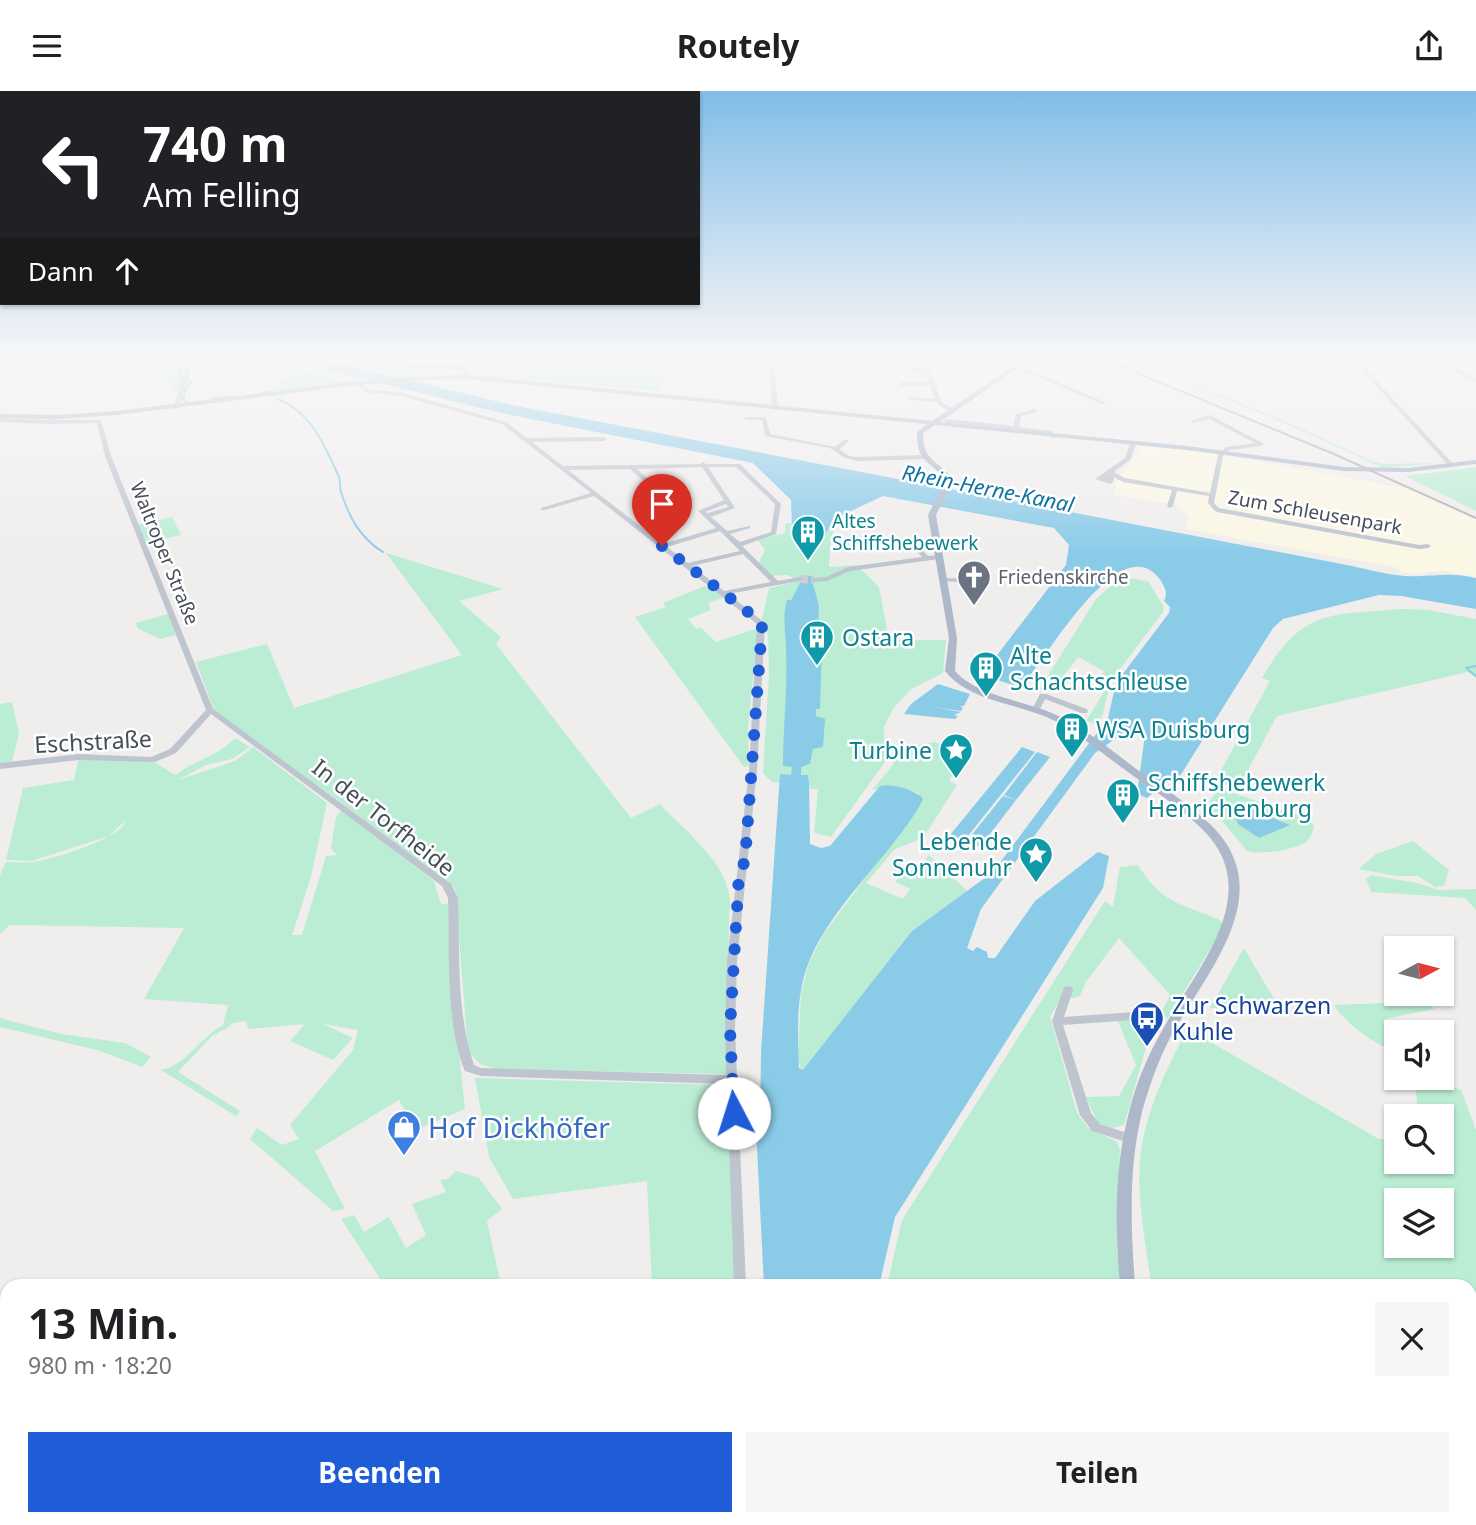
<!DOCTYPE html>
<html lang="de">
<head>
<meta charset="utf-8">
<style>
  body { margin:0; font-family:"Noto Sans",sans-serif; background:#f6f6f6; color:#202124; height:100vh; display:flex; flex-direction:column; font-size:26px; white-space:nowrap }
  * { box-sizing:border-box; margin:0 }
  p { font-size:23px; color:#757577 }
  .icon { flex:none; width:38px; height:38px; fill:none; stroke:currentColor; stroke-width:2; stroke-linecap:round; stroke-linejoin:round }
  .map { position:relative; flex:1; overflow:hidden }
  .drawer { position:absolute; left:0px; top:1188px; width:1477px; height:247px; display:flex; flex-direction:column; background:#fff; border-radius:21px 21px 0 0; box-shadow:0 2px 5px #0004 }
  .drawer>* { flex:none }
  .banner { position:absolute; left:0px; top:0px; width:700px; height:214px; box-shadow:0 2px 5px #0004; background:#202124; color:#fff; overflow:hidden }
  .needle { width:46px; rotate:83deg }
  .fabs { position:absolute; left:1384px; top:845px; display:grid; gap:14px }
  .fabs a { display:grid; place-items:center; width:70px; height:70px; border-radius:0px; background:#fff; box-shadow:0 2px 5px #0004; font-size:35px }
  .pin { position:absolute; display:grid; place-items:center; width:60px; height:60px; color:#fff; margin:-72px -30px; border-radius:50% 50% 50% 0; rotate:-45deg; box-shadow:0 0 7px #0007 }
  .pin .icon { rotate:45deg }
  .me { position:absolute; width:77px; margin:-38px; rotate:355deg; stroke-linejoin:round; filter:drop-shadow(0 0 5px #0008) }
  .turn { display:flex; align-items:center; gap:24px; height:147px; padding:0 28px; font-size:32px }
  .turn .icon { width:91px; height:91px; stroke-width:2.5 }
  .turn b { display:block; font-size:49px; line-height:60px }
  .then { display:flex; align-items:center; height:66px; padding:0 28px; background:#0003; gap:14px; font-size:26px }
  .round { display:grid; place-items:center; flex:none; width:74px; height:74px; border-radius:0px; background:#f6f6f6 }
  .summary { display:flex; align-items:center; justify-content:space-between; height:119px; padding:0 28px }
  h1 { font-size:42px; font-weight:700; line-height:52px }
  .action { display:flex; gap:14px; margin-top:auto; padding:14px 28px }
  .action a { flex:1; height:80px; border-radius:0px; background:#1e5cd8; color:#fff; font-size:28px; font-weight:700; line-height:80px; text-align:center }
  .action a+a { background:#f6f6f6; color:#202124 }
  header { display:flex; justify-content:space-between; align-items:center; height:91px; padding:0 28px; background:#fff; font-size:32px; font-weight:700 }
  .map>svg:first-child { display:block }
</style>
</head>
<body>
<header><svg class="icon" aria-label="menu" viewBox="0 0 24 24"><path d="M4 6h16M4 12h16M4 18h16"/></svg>Routely<svg class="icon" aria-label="share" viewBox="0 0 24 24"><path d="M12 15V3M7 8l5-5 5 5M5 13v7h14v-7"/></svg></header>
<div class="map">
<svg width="1476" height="1434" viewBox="0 0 1476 1434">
  <rect width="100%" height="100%" fill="#f0eded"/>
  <!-- commercial -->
  <path fill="#fbf7e5" d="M1141,355L1205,361L1406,397L1476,428V486L1444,480L1418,483L1400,481L1399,477L1186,438L1189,427L1178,414L1114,404L1115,393Z"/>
  <!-- green -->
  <g fill="#bbedd4" fill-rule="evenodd">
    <path d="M119,264H190L179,300H173L153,272L134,275Z"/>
    <path d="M318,264C352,264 381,275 414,278C425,279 443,275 451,283L404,285Z"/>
    <path d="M365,264H677L658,300L495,285L464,275L407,273Z"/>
    <path d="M1118,264H1124L1301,337L1371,370L1383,373L1438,372L1383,377L1298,338Z"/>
    <path d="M309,280L347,293L277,303L271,298L284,295L276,289Z"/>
    <path d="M1476,376V420L1405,385Z"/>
    <path d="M172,426L181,444L144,452L136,434Z"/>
    <path d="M785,432H791L801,455L817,456L831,435H836L831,447L829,476L857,474L879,496L889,549H946L943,582L911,598L893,618L884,636L885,671L831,746L814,742L818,698H810L809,693L772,691L763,682L769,583L768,544L762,528L769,497L800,490L787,484L771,485L759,471L765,459L757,448L785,442Z"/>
    <path d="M386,462L503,498L459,510L501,546L496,553L631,727L660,713C689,745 738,778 729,825L727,983L496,978L480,973L468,960L455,797L332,705L216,625L196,571L267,553L294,617L462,564Z"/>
    <path d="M1121,486L1148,490L1164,516L1163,521L1111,590L1102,625L1096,633L1086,630L1103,603L1100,587L1104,580L1078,566L1051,601L1039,599L1096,508Z"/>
    <path d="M705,495L725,506L708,512L711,519L688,528L696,538L701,537L716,551L758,537L748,637L749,674L744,676L635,526L666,516L663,512Z"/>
    <path d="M1402,518L1428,519L1476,528V587L1468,581L1277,625L1239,696L1215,690L1270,590L1262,587C1302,518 1328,524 1402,518Z"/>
    <path d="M168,523L176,544L160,548L137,537L136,532Z"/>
    <path d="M12,611L19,642L12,671L0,673V613Z"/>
    <path d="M235,647L250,656L232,668L206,674L178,689L235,670L253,656L327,712L311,786L292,844H302L326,765L337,764L331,758L336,725L342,719L434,790L441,813H448L455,924L465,1018L415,1039L399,1009L315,1060L345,1118L333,1120L250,1048L257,1037L282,1054L299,1048L290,1034L353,959L358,939L323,933L353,947L333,969L290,950L305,933L249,938L245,930L229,933L232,934L212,945L178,981L240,1020L236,1025L161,979C188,973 199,947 223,934L228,914L144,908L184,837L10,834L0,843V784L6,771C14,771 25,772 33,771C53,768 121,748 126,729L109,745L32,770L6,769L23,697L74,689L79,666L153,670L175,684C195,669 218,665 235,647Z"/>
    <path d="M934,651L949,655L956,676L949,690L957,694L923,747L895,758L866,792L903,808L910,798L895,791L901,784L912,788L929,764L967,800L912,840L805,978L801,979L798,965L801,902L809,872L823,844L923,709L918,702L891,694L872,699L893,674V668L910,656Z"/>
    <path d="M1219,697L1309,728L1314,735C1313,740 1311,746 1307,750C1297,759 1260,764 1247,760L1208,713Z"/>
    <path d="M1413,750L1449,779L1444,795L1435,796L1418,785H1396L1359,778L1376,763Z"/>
    <path d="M1138,774C1162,813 1180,812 1220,829L1224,836L1167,928L1162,921L1170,904L1119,847L1086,891L1080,905L1059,911L1050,926L1077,1022L1088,1037L1116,1050L1120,1058L1117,1159L1121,1195H887L902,1129L1105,810L1113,816L1120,776Z"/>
    <path d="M1371,784L1417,792L1439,799L1476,798V819L1465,807L1371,801L1366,788Z"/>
    <path d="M1244,857L1277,913L1210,917Z"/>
    <path d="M1413,911L1430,913L1434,918L1385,928L1396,943V961C1373,952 1348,935 1334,914Z"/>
    <path d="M0,927L61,943L125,952L151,966L142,976L97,959L0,936Z"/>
    <path d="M1135,929L1155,942L1145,960L1124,1034L1113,1037L1098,1032L1086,1006L1119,1005L1136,974L1118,930Z"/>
    <path d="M1188,938L1379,1048H1396V1071H1442V1026L1418,1025L1415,987H1429L1461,999L1476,1039V1208H1470V1195H1151C1146,1149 1133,1095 1143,1048C1151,1009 1169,972 1188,938ZM1396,1110H1442V1155H1396Z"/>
    <path d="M475,987L721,994L729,1000L736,1195H652L647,1090L513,1108L489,1066Z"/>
    <path d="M456,1080L479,1087L502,1118L487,1130L501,1195H385L341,1128L354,1124L364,1141L389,1126L406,1157L426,1144L412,1113L446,1101L440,1089L448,1088Z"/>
    <path d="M1476,1225V1431L1469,1428L1470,1226Z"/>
    <path d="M538,1428H745V1434H539Z"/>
    <path d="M864,1428H1001L1003,1434H864Z"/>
  </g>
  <!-- water -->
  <g fill="#8acbe8">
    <path d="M266,264H304L512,314L1352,475C1375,480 1399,487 1421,485C1446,484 1451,482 1476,487V518L1401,505L1379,504L1283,528L1273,537L1180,685L1174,686L1147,707L1137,703L1145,644L1128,639L1095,662L981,818L967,857L973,860L977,856L987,861L988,867H995L1035,810L1098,761L1109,765L1103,797L895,1126L879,1195H764L756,1037L760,1034L761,961L780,683L791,684L792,676L783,675C783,636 788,596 786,558C786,541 782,527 787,509H791L804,485H811L819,515L818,545L822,554L820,618H816V625L825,628L823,656L813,658L810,673L801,676V684H808L809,693L810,753L821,757L830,755L880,695C894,692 909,698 921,705L923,709C891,767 825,818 805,882C796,911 798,948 799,977L803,979L912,840L993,781L1108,627L1116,592L1169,522L1170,516L1164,510C1168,502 1165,497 1161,490C1122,433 1048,565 1025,591L1013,594L982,584L1066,474L1069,454L1054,437L883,405L836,427L817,456L801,455L792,438L791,409L753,372L501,322Z"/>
    <path d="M938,593L970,603L964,615H960L963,617L961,620L933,616L961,621L954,624L958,625L955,628L904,623L911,613Z"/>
    <path d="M1022,656L1035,661L964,750L950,744Z"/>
    <path d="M1037,661L1050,666L1016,709L1004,704Z"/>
    <path d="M1003,705L1016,709L980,756L966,751Z"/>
    <path d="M1244,715L1290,734L1259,747L1238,733L1233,722Z"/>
  </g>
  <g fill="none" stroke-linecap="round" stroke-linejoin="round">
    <!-- stream -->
    <g stroke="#8acbe8" stroke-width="2">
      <path d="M182,288L179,286L185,264"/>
      <path d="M258,303L270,300"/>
      <path d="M210,308L233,305"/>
      <path d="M277,308C311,320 325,355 339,386C341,391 339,395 341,401C349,426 360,447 383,461"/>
      <path d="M187,311L183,309L186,297L192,291L188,289"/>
      <path d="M1476,575L1466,577L1476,585"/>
    </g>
    <!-- minor-tunnel -->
    <path stroke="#cecdcf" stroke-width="8" stroke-dasharray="8 3.5" stroke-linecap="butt" d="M800,488L814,489"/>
    <!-- minor -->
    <g fill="#bec5cf" fill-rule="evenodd">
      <path d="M769,264H774L778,317L775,319L772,317Z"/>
      <path d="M918,264H924L942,312L953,317V319C948,320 939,316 937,311L910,309L909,308L912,306L935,308L930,294L901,295L898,293L901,291H929L925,281H910L907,279L910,277H924L922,273H907L904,271L907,269H921Z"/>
      <path d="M963,264H970L965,267L963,266Z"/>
      <path d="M988,264H994L986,270H982V268Z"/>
      <path d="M1016,264H1022L1005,277H1001V275Z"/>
      <path d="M1348,264H1353L1453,373V375H1449Z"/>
      <path d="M1421,264H1428L1476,287V291Z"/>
      <path d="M189,266L194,267L179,317L174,318L173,317Z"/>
      <path d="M1013,276L1042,284L1107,312L1102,313L1038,286L1011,279V277Z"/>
      <path d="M359,291L369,299L400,301L506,331L527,347L604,346L607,348L604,350L532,351L563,375L700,373L703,371L706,373H740L781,413L776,443L742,455L778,490L800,486L803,488L800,490L728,503L765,532L757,679L737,870L735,938L746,1195H734L727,993L481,985L465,980C445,934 450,858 448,807L442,795L211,623L176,662L155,671L79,669L0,678V672L79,663L151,666L170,658L206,619L105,365L97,332L50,333L0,331V327L49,329L55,324L58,326L55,329H101L111,365L213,618L451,793L458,807C460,863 456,921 474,974L481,977L726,984L725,938L727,870L749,679L757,533L594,405L545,419H541V417L591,402L502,333L400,305L366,301L357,294V292ZM702,376L724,409L698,420L716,437L663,453L568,379L630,378L649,395L644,401L645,402L664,416L667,414L666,413L651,401L656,395L655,394L637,378ZM708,376H736L775,413L771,441L740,451L730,443L750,437V435L727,440L711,426L735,417ZM726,413L728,416L708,422L705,421ZM720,440L740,460L688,472L667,456ZM743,463L771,491L724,500L692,475Z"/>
      <path d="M1035,318L1038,320L1037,321L1021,325L1019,336L1052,340L1058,346L1057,347H1053L1048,343L947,332L944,330L947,328L1014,335L1016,323Z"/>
      <path d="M1210,324L1264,353L1261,355L1230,359L1223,365L1214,412L1219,417L1419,454L1428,453L1431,455L1428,457L1419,458L1217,421L1215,420L1208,412L1209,405L1177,400L1173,415L1170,417L1167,415L1172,399L1123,391L1114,386L1113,391L1110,393L1095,388L1125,367L1130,353L1133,351L1136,353L1130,369L1115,380V382L1125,387L1210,402L1218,364L1226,356L1255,352L1209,328L1193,332L1190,330Z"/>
      <path d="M745,326H766L770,343L835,356L844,349H848V351L839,358L849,365L857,366L924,364L927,366L924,368L857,370L845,367L830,357L765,345L762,329H747L744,327Z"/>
      <path d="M915,453L917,454L928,465L939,464L942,466L939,468L850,480L827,490L814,491L811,489L814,487L826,486L848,476L922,466L912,455Z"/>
      <path d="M944,487L974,488L977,490L974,492L942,490V488Z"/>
      <path d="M1040,603H1046L1087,618L1088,620L1087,622H1081L1045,608L1039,620H1033L1032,618Z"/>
      <path d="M1068,895L1072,896L1073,899L1064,926L1134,921L1150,926L1151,929L1150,932L1146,933L1134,929L1063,934L1091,1022L1100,1033L1133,1044L1135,1047L1133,1050L1129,1052L1092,1040L1080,1024L1052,930L1063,899L1064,896Z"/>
      <rect x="1470" y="1210" width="6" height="12"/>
      <path d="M741,1428H755L756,1434H742Z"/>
    </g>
    <!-- major -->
    <g fill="#adb9cb" fill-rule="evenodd">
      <path d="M352,264H363L404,272L461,275L469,279V284L932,330L1030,264H1037L940,331L1187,355L1344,376L1408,377L1476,369V373L1408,381L1344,380L1187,359L935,334L923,342C923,371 938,369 954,389L936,424L957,547L955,580C979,607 1028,609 1061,626C1087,639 1111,659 1135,677C1161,695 1188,712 1211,734C1281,803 1205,882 1170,947C1158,970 1149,996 1142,1021C1128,1079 1131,1137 1135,1195H1120C1115,1137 1114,1078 1129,1021C1136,992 1148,964 1163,938C1195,880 1266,803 1204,740C1182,717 1154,700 1128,681C1104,664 1081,644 1055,630C1020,612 971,612 945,580L949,547L928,424L946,389C930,369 916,372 917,341L927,333L466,288L408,290L349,295L117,324L59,328L0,327V323L59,324L117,320L349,291L408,286L463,284L464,281L460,279L404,276Z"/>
      <path d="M1150,1428H1168L1169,1434H1151Z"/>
    </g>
    <!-- rail -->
    <path stroke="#afb1b7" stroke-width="2" d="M1093,264L1334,363L1476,427"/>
  </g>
  <!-- sky -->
  <linearGradient id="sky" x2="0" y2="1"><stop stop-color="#82bde8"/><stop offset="0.57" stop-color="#f8f7f7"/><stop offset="1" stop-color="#f8f7f7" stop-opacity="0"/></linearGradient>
  <rect width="1476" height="465" fill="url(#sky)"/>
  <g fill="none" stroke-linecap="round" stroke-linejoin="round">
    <!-- route -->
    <path stroke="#1e5cd8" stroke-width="12" stroke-dasharray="0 21.6" d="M662,455L747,520L762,535L745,770L739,783L730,938L734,1022"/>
  </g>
  <!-- icons -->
  <defs>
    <g id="building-pin" transform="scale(1.75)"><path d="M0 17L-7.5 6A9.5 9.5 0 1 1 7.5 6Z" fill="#0f9aa8" stroke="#fff"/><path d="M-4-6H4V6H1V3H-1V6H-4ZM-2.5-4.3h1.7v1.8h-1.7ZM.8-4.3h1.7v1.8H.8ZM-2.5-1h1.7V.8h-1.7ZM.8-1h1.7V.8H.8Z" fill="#fff"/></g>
    <g id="church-pin" transform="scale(1.75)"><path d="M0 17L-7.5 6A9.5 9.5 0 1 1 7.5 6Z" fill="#6b7280" stroke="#fff"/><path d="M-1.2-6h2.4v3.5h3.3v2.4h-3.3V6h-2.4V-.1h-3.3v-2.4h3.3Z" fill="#fff"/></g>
    <g id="sight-pin" transform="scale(1.75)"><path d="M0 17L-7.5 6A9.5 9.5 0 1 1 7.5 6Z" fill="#0f9aa8" stroke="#fff"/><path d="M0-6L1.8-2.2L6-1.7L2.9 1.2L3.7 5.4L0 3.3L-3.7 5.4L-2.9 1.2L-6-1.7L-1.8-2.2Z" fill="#fff"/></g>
    <g id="bus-pin" transform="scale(1.75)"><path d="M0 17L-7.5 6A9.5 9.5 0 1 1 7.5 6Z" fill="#1a4fb4" stroke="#fff"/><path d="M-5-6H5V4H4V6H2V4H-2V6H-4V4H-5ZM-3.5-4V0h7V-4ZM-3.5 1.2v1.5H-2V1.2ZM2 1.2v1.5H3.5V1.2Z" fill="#fff"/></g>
    <g id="shop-pin" transform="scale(1.75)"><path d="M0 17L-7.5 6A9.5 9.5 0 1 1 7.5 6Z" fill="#3f7fe0" stroke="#fff"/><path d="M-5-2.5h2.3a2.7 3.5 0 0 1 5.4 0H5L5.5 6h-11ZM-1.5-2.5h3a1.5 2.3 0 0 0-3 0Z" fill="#fff"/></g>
  </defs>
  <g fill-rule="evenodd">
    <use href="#building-pin" x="808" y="441"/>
    <use href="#church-pin" x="974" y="486"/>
    <use href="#building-pin" x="817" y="546"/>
    <use href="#building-pin" x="986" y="577"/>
    <use href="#building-pin" x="1072" y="638"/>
    <use href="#sight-pin" x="956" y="659"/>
    <use href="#building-pin" x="1123" y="704"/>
    <use href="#sight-pin" x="1036" y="763"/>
    <use href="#bus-pin" x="1147" y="927"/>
    <use href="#shop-pin" x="404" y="1036"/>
  </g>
  <g text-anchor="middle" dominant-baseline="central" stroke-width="5" stroke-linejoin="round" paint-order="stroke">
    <!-- far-street labels -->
    <g font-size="19" fill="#464e59" stroke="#fff">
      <text transform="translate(1315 421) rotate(10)">Zum Schleusenpark</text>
      <text transform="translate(165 462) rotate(68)">Waltroper Straße</text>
    </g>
    <!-- far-culture labels -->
    <g font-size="19" fill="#0d838f" stroke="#fff" text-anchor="start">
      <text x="832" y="430">Altes<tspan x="832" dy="22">Schiffshebewerk</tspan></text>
    </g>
    <!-- far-worship labels -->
    <g font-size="19" fill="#5b616d" stroke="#fff" text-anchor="start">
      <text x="998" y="486">Friedenskirche</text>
    </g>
    <!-- far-water labels -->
    <g font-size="21" font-style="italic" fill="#1074a2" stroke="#fff">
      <text transform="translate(988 397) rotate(11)">Rhein-Herne-Kanal</text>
    </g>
    <!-- culture labels -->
    <g font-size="23" fill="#0d838f" stroke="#fff" text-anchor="start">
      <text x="842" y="546">Ostara</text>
      <text x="1010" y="564">Alte<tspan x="1010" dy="26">Schachtschleuse</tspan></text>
      <text x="1096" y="638">WSA Duisburg</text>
      <text x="932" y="659" text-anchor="end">Turbine</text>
      <text x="1148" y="691">Schiffshebewerk<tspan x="1148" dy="26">Henrichenburg</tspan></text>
      <text x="1012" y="750" text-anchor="end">Lebende<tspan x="1012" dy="26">Sonnenuhr</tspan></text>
    </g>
    <!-- street labels -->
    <g font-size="23" fill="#464e59" stroke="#fff">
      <text transform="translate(93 650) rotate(-3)">Eschstraße</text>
      <text transform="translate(384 726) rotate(38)">In der Torfheide</text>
    </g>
    <!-- transit labels -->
    <g font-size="23" fill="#164399" stroke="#fff" text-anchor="start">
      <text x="1172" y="914">Zur Schwarzen<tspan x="1172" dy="26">Kuhle</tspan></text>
    </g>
    <!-- near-shop labels -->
    <g font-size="28" fill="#366cbe" stroke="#fff" text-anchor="start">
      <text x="428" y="1036">Hof Dickhöfer</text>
    </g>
  </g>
</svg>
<div class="fabs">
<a><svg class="needle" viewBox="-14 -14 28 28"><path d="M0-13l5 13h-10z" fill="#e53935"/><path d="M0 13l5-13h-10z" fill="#757577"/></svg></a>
<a><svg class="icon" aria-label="sound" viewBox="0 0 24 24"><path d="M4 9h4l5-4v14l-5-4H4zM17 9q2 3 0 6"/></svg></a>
<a><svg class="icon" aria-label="search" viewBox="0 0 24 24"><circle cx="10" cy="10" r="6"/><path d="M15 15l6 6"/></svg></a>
<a><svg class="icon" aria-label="layers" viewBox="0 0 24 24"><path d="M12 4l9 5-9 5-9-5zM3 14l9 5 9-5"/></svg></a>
</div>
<div class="pin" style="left:662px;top:455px;background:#d93025"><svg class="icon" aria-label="arrive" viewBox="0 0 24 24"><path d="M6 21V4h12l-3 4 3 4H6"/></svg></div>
<svg class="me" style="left:734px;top:1022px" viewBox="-20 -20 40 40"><circle r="19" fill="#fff"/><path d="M0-13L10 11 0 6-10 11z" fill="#1e5cd8"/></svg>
<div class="banner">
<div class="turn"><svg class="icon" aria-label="left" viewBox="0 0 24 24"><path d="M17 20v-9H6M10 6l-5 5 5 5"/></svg><div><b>740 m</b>Am Felling</div></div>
<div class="then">Dann<svg class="icon" aria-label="ahead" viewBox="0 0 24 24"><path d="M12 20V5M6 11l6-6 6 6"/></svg></div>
</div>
<section class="drawer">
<div class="summary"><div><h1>13 Min.</h1><p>980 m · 18:20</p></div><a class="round"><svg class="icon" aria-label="close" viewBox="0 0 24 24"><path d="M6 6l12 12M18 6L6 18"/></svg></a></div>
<div class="action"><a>Beenden</a><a>Teilen</a></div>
</section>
</div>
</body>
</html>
